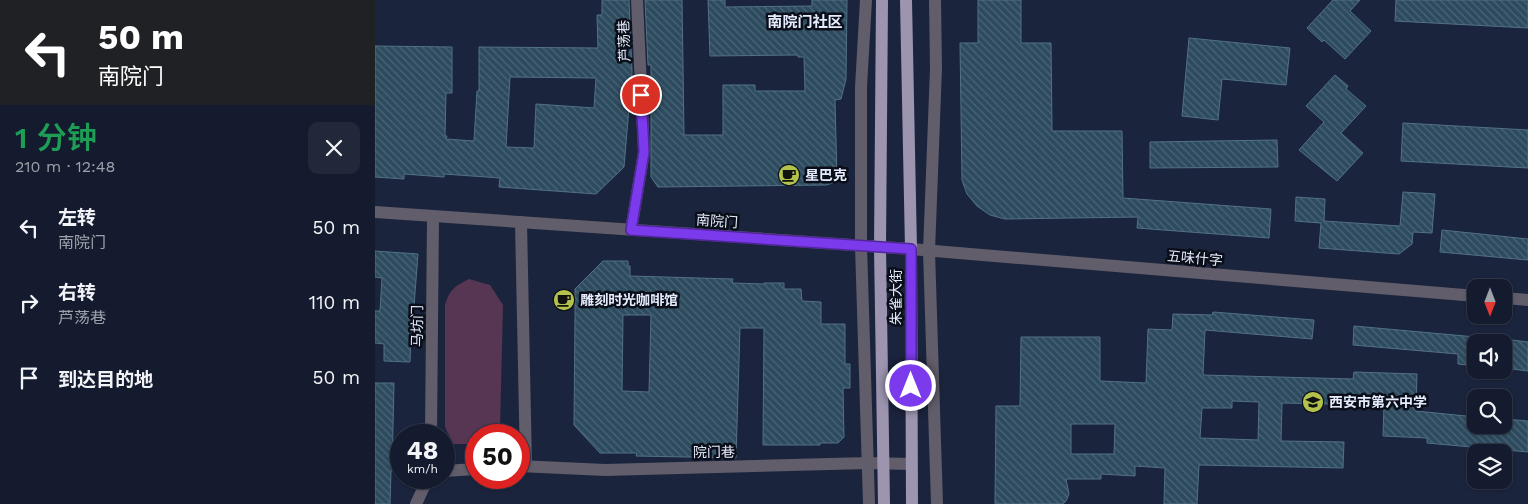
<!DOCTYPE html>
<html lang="zh">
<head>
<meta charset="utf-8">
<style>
  body { margin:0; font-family:"Work Sans","Noto Sans SC",sans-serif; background:#21283a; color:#f1f3f6; height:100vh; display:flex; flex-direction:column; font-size:19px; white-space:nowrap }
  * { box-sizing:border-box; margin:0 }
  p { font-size:16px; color:#9da1aa }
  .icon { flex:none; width:28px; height:28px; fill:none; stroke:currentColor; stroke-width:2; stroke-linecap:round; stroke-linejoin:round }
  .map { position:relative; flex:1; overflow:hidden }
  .details { display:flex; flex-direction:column; background:#141b2e; width:375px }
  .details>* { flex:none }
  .banner { background:#202124; color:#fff; overflow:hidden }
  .needle { width:32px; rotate:180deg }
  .buttons { position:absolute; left:1092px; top:279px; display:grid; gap:10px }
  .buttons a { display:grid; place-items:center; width:45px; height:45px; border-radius:10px; background:#141b2e; box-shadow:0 1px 4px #0004,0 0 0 1px #33394a; font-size:25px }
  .speed { position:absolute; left:15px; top:424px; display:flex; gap:10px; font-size:25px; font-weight:700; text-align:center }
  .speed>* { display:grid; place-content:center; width:65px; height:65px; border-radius:50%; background:#141b2e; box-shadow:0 1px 4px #0004,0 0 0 1px #33394a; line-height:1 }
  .speed small { font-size:12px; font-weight:400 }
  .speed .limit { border:8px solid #d22; background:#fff; color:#111 }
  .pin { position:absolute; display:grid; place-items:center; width:42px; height:42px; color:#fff; margin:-21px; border:2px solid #fff; border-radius:50%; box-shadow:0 1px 5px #0007 }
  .me { position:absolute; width:55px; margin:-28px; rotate:0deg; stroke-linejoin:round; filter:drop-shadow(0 0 4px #0008) }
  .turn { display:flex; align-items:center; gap:18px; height:105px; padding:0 15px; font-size:22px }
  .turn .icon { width:65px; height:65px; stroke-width:2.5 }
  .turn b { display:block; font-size:35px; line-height:42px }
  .round { display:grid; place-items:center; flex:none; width:52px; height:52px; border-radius:10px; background:#21283a }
  .summary { display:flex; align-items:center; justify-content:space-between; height:85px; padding:0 15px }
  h1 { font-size:30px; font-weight:600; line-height:38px; color:#1e9e55 }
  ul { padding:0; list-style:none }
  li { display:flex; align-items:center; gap:15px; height:75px; padding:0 15px }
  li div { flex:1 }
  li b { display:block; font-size:19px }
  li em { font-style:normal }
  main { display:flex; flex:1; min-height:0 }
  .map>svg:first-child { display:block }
</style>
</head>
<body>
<main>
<section class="details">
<div class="banner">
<div class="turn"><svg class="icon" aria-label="left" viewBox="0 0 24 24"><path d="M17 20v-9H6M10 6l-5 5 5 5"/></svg><div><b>50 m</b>南院门</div></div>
</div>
<div class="summary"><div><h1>1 分钟</h1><p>210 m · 12:48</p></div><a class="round"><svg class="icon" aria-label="close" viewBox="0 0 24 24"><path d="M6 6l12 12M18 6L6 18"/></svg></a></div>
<ul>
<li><svg class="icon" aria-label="left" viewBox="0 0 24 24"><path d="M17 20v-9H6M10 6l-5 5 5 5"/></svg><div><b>左转</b><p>南院门</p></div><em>50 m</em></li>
<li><svg class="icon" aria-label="right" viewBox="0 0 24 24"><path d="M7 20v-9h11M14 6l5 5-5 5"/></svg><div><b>右转</b><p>芦荡巷</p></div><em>110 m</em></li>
<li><svg class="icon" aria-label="arrive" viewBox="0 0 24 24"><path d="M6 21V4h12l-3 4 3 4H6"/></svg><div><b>到达目的地</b></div><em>50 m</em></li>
</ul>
</section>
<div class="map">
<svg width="1153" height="504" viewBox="0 0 1153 504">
  <defs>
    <pattern id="building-back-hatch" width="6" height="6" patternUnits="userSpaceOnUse" patternTransform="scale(1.25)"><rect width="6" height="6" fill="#2d4b5e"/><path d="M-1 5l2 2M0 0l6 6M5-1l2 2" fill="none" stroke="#4b6576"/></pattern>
  </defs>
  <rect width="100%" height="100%" fill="#1b243d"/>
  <!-- park -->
  <path fill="#563653" d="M94,279L115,285L128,305L125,429L122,435H101V444H78L70,427V305C75,289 80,286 94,279Z"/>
  <!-- building -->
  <g fill="url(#building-back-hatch)" stroke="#527185" fill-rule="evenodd">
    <path d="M227,0H254L257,72L249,167L221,194L124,187L125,178L69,174V177L29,174V179L0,177V46L77,47V93H71L70,136H72L71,139L99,141L102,91H104V47L223,48L222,15H227ZM135,77L221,78L219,108L161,104L159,148L131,147Z"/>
    <path d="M270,0H307L309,135H348V85H380V91H430L429,57H423V55L335,56L333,0H350V7L437,6V0H472L471,79L466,99L460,100L462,181L452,185L283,187L276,177V65H273Z"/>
    <path d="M603,0H646V43H676L677,131H747L748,198L896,209L894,238L762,228L763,217L630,219L615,215L602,206L592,194L587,180L585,43H603Z"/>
    <path d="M958,0H985L975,11L996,31L970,59L949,40L947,42L932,28Z"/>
    <path d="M1021,0H1153V28L1020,21Z"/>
    <path d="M814,38L915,48L911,85L847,79L843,120L807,116Z"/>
    <path d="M960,75L973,86L971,89L991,106L966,133L988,153L962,181L924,150L949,122L931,106Z"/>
    <path d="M1028,123L1153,130V168L1026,161Z"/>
    <path d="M902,140L903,167L775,168V142Z"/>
    <path d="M1028,192L1060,194L1057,233L1038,232L1037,244L1024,254L944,248L946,223L920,221L921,197L950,199L949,221L1025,226Z"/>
    <path d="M1067,230L1153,239V260L1065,252Z"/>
    <path d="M0,251L43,254L39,306H37L35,362L9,361V344L0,343V311H5L7,278L0,277Z"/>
    <path d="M228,261H253V266H255V276L358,279L357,283L389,284V283H409V289H426L427,301L446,302V324H470V364H475V388H468L469,437L463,443H445V445H388L389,328H365L361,458L261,456L262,453H225L199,425L200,317V289ZM248,315H276L274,392L247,391Z"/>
    <path d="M838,312L939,320L937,339L830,330L828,375L978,379L979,372L1042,374L1041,411L1101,417V425H1129V419L1153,421V452L1052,443V438L1008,436L1009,405L907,403L906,441L969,442L968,468L824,465L822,504H789L790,468L760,466V476L726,474V479H691L694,494L691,501L688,504H620L621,406H645L646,337H725V381L771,383L773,329L797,330L798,314L837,315ZM857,401L884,402L883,440L825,438L827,408H857ZM696,424H740L739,454H696Z"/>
    <path d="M979,326L1101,337V366L1083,364V354L978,345Z"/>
    <path d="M1129,339L1153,342V371L1129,368Z"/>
    <path d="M0,383H19L17,471H16L15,504H0Z"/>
  </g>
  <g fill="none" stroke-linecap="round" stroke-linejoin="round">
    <!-- minor -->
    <g stroke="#615d6b" stroke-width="12">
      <path d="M491,0L486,87V246L494,504"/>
      <path d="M560,0L561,68L554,251L562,504"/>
      <path d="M0,212L536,249L1101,296"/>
      <path d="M146,222L151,465"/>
      <path d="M256,230L269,152L262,0"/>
      <path d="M1129,298L1153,300"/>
      <path d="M56,435L58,217"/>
      <path d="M144,466L230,470L493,463L536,464"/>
      <path d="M69,471L101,469"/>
      <path d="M41,504L53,478"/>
    </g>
    <!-- major -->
    <g stroke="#9d95b0" stroke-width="12">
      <path d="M507,0L505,247L509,504"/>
      <path d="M531,0L536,249L537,504"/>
    </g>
  </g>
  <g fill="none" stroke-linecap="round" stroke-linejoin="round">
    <!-- route casing -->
    <g stroke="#51269a" stroke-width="12">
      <path id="route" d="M266,95L269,152L256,230L536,249V386"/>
    </g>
    <!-- route -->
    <use href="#route" stroke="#7c3aed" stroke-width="9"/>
  </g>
  <!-- icons -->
  <defs>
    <g id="cafe-disc" transform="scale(1.125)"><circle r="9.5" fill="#b3c24b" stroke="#0a0e19"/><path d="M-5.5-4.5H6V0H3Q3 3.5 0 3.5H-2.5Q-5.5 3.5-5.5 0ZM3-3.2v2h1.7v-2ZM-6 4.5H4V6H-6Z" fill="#111"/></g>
    <g id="school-disc" transform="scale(1.125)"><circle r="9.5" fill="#b3c24b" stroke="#0a0e19"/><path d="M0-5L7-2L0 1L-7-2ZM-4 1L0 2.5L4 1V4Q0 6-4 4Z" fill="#111"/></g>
  </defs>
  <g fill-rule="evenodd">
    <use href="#cafe-disc" x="414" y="175"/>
    <use href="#cafe-disc" x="189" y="300"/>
    <use href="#school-disc" x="938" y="402"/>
  </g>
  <g text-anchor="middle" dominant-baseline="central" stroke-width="5" stroke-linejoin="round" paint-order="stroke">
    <!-- street labels -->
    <g font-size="14" fill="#e5ecfd" stroke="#0a0e19">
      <text transform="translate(249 41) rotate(-92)">芦荡巷</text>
      <text transform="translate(342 221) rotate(4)">南院门</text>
      <text transform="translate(820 258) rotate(5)">五味什字</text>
      <text transform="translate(521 297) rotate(-90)">朱雀大街</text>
      <text transform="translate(42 326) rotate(-89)">马坊门</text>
      <text transform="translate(339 452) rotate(-1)">院门巷</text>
    </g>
    <!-- poi labels -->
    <g font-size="14" font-weight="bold" fill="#e5ecfd" stroke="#0a0e19" text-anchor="start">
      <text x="430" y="175">星巴克</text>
      <text x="205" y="300">雕刻时光咖啡馆</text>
      <text x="954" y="402">西安市第六中学</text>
    </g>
    <!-- neighbourhood labels -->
    <g font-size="15" font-weight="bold" fill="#e5ecfd" stroke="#0a0e19">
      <text x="430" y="22">南院门社区</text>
    </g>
  </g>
</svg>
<div class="buttons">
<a><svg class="needle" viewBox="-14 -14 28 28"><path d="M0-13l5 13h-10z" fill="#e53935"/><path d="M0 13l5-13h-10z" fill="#9da1aa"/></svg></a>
<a><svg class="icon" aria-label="sound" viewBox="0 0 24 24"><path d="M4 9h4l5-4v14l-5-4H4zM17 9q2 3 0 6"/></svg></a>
<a><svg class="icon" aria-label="search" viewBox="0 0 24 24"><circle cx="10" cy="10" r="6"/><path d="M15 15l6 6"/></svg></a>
<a><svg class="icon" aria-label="layers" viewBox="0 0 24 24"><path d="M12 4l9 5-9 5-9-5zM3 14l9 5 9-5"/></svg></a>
</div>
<div class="speed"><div>48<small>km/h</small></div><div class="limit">50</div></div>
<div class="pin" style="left:266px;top:95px;background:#d93025"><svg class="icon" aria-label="arrive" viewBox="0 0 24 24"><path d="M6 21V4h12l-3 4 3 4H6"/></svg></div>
<svg class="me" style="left:536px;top:386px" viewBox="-20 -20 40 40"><circle r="17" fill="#7c3aed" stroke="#fff" stroke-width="3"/><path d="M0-11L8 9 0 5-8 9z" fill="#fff"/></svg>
</div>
</main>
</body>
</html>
